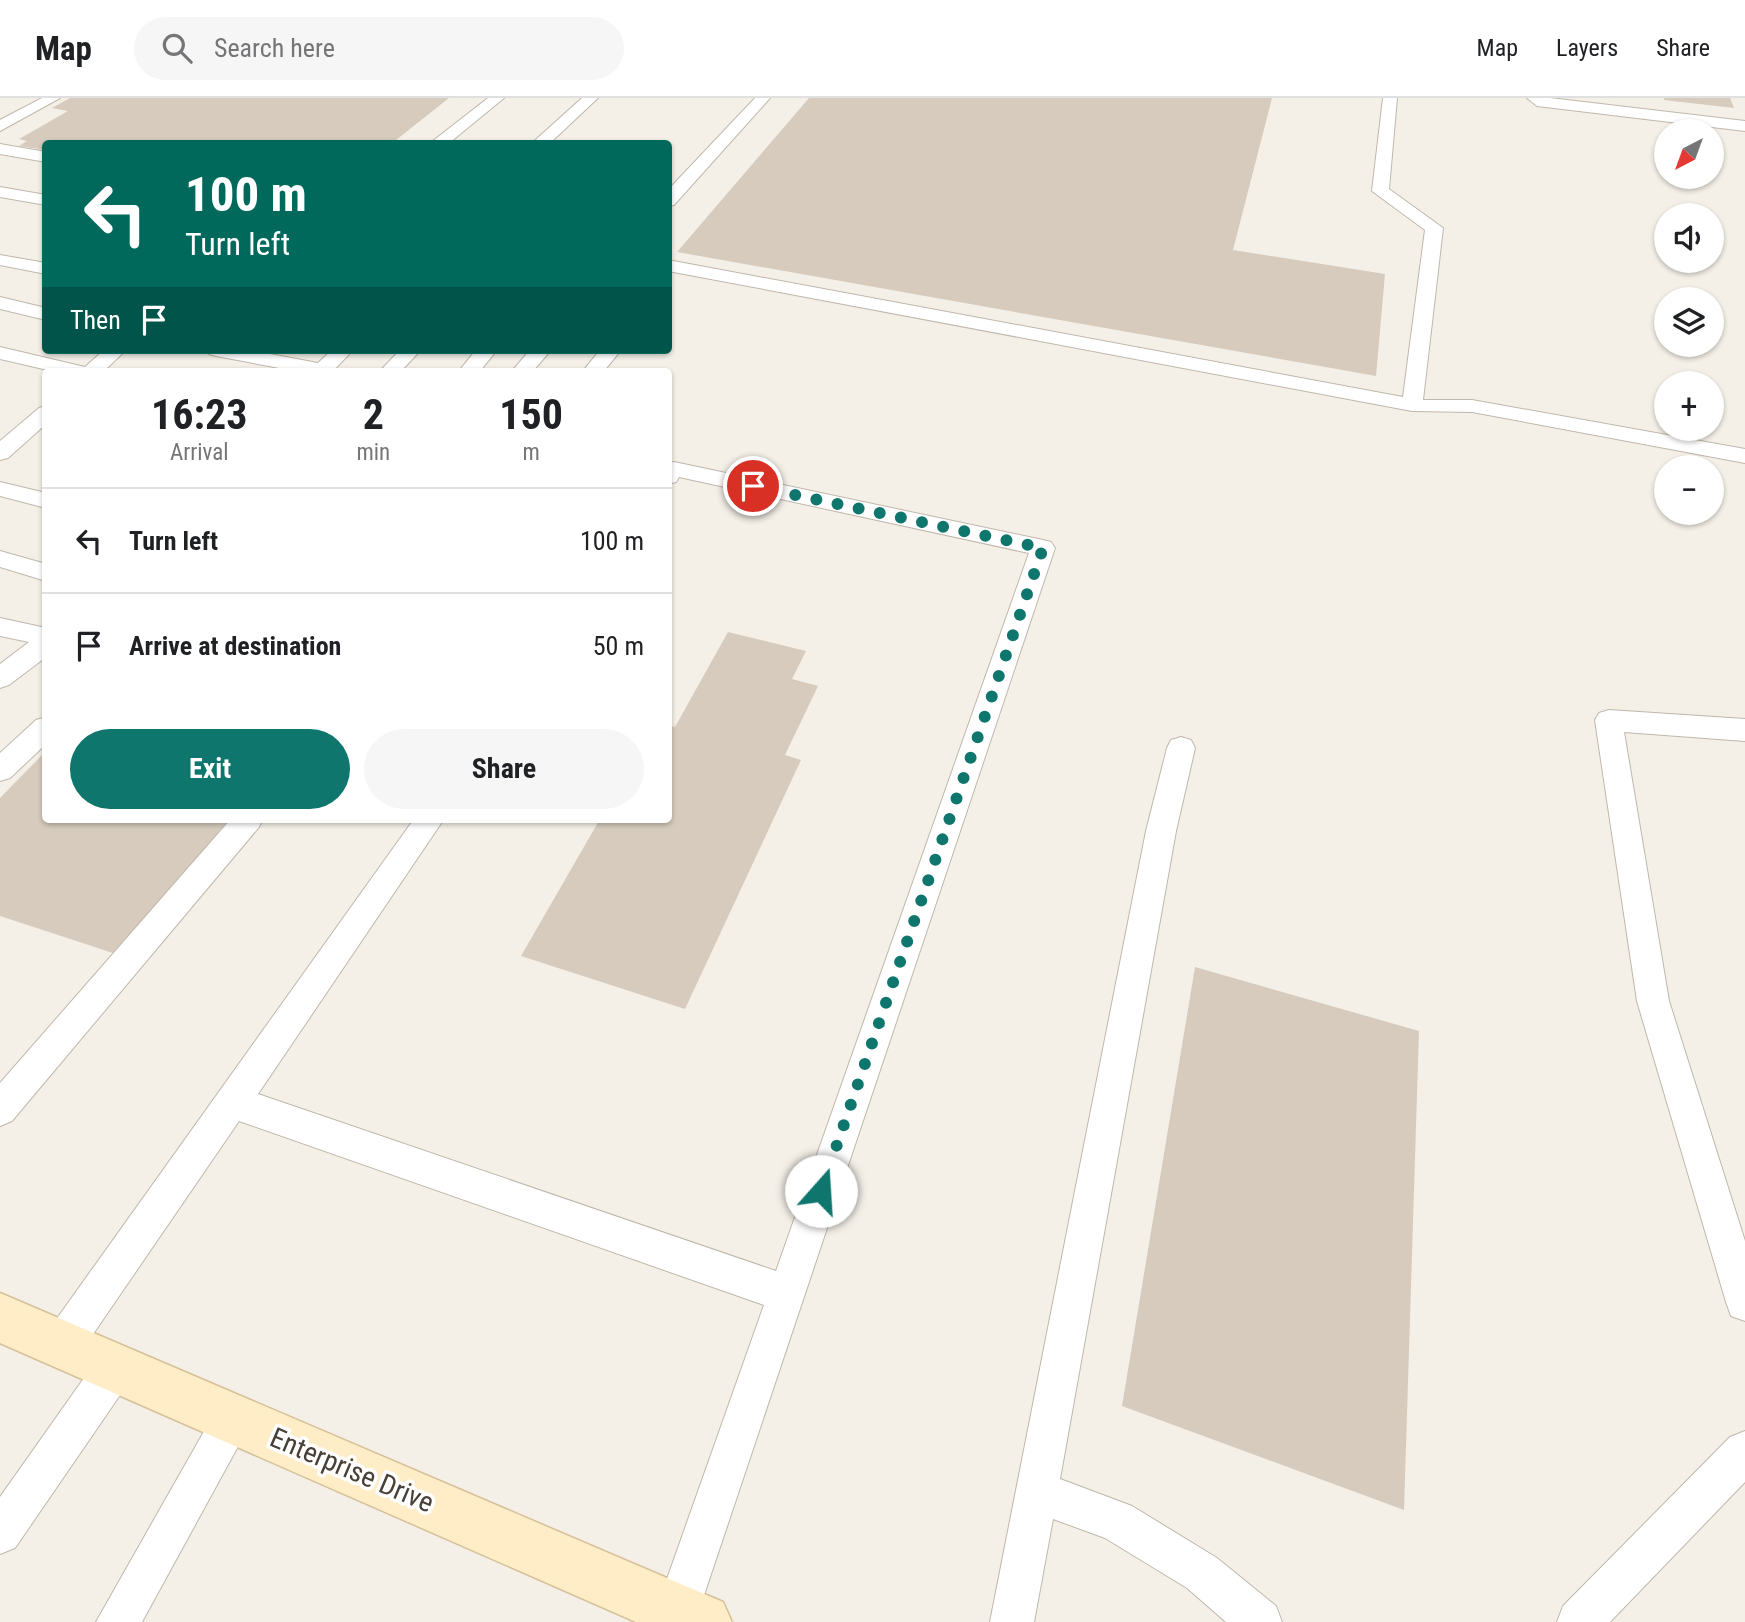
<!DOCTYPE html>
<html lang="en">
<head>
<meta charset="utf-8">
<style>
  body { margin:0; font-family:"Roboto Condensed",sans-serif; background:#f6f6f6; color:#202124; height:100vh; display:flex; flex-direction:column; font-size:26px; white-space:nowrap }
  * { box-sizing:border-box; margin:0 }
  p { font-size:23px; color:#757577 }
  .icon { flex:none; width:38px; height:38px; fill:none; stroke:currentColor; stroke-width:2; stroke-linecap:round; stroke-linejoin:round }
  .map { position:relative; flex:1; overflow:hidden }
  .sheet { position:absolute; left:42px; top:270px; width:630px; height:455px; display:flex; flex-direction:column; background:#fff; border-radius:7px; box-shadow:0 2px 5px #0004 }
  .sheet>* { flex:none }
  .top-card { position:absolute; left:42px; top:42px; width:630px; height:214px; border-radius:7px; box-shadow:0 2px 5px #0004; background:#00695c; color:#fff; overflow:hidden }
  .needle { width:46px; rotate:221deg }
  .fabs { position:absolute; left:1654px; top:21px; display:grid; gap:14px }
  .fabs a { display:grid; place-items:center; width:70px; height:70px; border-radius:50%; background:#fff; box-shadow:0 2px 5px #0004; font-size:35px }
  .pin { position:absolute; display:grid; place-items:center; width:60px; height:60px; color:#fff; margin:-30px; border:4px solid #fff; border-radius:50%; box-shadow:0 2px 7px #0007 }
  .me { position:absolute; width:77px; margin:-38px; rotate:19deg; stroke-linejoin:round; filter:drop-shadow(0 0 5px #0008) }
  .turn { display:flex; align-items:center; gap:24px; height:147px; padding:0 28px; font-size:32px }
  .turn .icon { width:91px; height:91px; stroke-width:2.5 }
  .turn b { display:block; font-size:49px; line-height:60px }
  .then { display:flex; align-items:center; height:66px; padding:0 28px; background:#0003; gap:14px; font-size:26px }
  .eta { display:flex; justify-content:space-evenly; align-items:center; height:119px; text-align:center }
  .eta b { font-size:42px; font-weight:700; line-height:49px }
  .action { display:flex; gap:14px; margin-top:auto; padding:14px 28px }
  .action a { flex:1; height:80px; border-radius:42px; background:#0f766e; color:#fff; font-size:28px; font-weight:700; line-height:80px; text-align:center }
  .action a+a { background:#f6f6f6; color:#202124 }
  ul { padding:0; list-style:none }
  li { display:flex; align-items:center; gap:21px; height:105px; padding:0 28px; border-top:2px solid #e0e0e0 }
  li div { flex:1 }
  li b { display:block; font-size:26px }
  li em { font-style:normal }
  header { display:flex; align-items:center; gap:42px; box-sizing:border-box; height:98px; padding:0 35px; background:#fff; border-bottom:2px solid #e0e0e0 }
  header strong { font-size:33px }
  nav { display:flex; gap:38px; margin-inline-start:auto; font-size:24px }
  .search { width:490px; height:63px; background:#f6f6f6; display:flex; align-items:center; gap:18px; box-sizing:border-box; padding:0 24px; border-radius:38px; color:#757577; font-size:26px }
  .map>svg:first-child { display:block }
</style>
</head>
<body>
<header>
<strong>Map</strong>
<div class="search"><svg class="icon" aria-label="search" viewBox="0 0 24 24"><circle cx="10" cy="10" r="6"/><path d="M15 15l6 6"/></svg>Search here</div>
<nav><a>Map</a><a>Layers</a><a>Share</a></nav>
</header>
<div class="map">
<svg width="1745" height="1524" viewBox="0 0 1745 1524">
  <rect width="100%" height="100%" fill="#f4f0e8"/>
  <!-- building -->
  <g fill="#d6cbbd">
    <path d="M70,0H449L391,46H46V52L19,48L27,43L19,41L68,13L52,10Z"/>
    <path d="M809,0H1272L1233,152L1385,176L1376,278L677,154Z"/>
    <path d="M1664,0H1730L1734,10L1664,2Z"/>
    <path d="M728,534L806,553L792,581L818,588L785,657L801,662L685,911L521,858L600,721H668V627L675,629Z"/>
    <path d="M46,653V721H229L119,857L0,818V700Z"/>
    <path d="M1195,869L1419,933L1404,1412L1122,1308Z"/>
  </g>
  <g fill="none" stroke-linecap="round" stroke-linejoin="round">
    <!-- lane casing -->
    <g stroke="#c0b7ab" stroke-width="2">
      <g id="lane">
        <path d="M42,0H60L0,33V22Z"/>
        <path d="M488,0H504L448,46H429Z"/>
        <path d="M582,0H598L549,46H531Z"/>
        <path d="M755,0H770L674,107L668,108V92Z"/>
        <path d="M1383,0H1397L1389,91L1443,130L1423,302H1472L1745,351V365L1472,314L1412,313L668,173V162L1403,299L1425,132L1372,93Z"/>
        <path d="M1527,0H1550L1745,23V33L1537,8Z"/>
        <path d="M0,46L46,54V64L0,56Z"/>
        <path d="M0,89L46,97V107L0,99Z"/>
        <path d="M0,157L46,165V176L0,167Z"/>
        <path d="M0,199L46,210V222L0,211Z"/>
        <path d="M0,249L85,269L104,252H126L104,273H52L0,261Z"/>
        <path d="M206,252H248L318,265L332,252H353L333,273H295L216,258L209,256Z"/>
        <path d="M400,252H421L401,273H380Z"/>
        <path d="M476,252H497L480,273H459Z"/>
        <path d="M530,252H551L533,273H512Z"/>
        <path d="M600,252H621L604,273H583Z"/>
        <path d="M46,308V326L8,360L0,362V343L39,310Z"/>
        <path d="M674,364L1043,442L1051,444L1055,450L695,1524H661L656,1512L764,1207L239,1023L76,1261L62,1267L48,1261L42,1247L48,1233L414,721H444L258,996L776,1173L1029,455L679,379L676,384L668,386V365Z"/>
        <path d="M0,384L46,395V410L0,398Z"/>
        <path d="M0,453L46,466V483L0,469Z"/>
        <path d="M0,520L46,530V559L9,587L0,590V566L29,544L0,538Z"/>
        <path d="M1609,612L1745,621V643L1624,634L1669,903L1745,1143V1223L1731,1218L1726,1204L1637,903L1595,622L1599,615Z"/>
        <path d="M46,619V646L10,680L0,683V655L36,622Z"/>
        <path d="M1181,639L1191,642L1195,650L1176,733L1060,1381L1132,1408L1217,1460L1276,1508L1282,1524H1226L1187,1490L1105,1440L1053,1421L1034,1524H990L1146,733L1167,650L1171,642Z"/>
        <path d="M231,721H263L259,729L12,1023L0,1028V985Z"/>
        <path d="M115,1250L129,1256L135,1270L129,1284L15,1450L0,1456V1399L101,1256Z"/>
        <path d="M233,1301L247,1307L253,1321L142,1524H96L219,1307Z"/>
        <path d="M1745,1333V1384L1610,1524H1557L1563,1508L1730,1339Z"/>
      </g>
    </g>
    <!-- secondary casing -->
    <g stroke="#d5c098" stroke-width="3">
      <path id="secondary" d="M0,1195L723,1504L732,1524H636L0,1245Z"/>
    </g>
    <!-- lane -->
    <use href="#lane" fill="#fff" fill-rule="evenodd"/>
    <!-- secondary -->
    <use href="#secondary" fill="#ffedc8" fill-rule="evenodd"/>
  </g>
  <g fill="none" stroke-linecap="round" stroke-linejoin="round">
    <!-- route -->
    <path stroke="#0f766e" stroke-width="12" stroke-dasharray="0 21.6" d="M753,388L1043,450L821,1093"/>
  </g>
  <g text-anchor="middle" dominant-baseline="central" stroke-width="7" stroke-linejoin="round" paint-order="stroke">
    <!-- near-street labels -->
    <g font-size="28" fill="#484037" stroke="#fff">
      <text transform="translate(352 1372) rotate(23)">Enterprise Drive</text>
    </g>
  </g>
</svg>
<div class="fabs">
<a><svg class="needle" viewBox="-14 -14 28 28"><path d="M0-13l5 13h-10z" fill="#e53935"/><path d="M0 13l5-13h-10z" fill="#757577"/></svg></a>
<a><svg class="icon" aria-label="sound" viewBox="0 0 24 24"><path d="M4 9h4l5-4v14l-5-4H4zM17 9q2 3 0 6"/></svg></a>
<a><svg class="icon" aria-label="layers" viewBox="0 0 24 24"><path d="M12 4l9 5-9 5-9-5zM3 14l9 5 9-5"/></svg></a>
<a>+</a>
<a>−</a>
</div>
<div class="pin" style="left:753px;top:388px;background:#d93025"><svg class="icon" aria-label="arrive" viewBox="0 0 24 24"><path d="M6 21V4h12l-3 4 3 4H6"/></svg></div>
<svg class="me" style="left:821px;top:1093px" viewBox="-20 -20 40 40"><circle r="19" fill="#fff"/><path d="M0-13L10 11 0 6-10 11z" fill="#0f766e"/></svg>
<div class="top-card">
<div class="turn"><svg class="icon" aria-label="left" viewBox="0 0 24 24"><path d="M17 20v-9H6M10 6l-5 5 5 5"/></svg><div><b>100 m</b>Turn left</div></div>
<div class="then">Then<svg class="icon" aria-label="arrive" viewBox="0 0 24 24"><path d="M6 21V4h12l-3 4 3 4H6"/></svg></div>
</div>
<section class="sheet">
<div class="eta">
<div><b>16:23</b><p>Arrival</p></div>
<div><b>2</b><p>min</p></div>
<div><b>150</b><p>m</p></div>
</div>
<ul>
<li><svg class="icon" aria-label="left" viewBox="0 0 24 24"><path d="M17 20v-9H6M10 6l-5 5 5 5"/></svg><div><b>Turn left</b></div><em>100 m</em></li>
<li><svg class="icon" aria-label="arrive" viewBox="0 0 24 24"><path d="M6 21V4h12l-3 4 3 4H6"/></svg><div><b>Arrive at destination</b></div><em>50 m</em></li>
</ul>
<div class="action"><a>Exit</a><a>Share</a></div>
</section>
</div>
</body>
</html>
